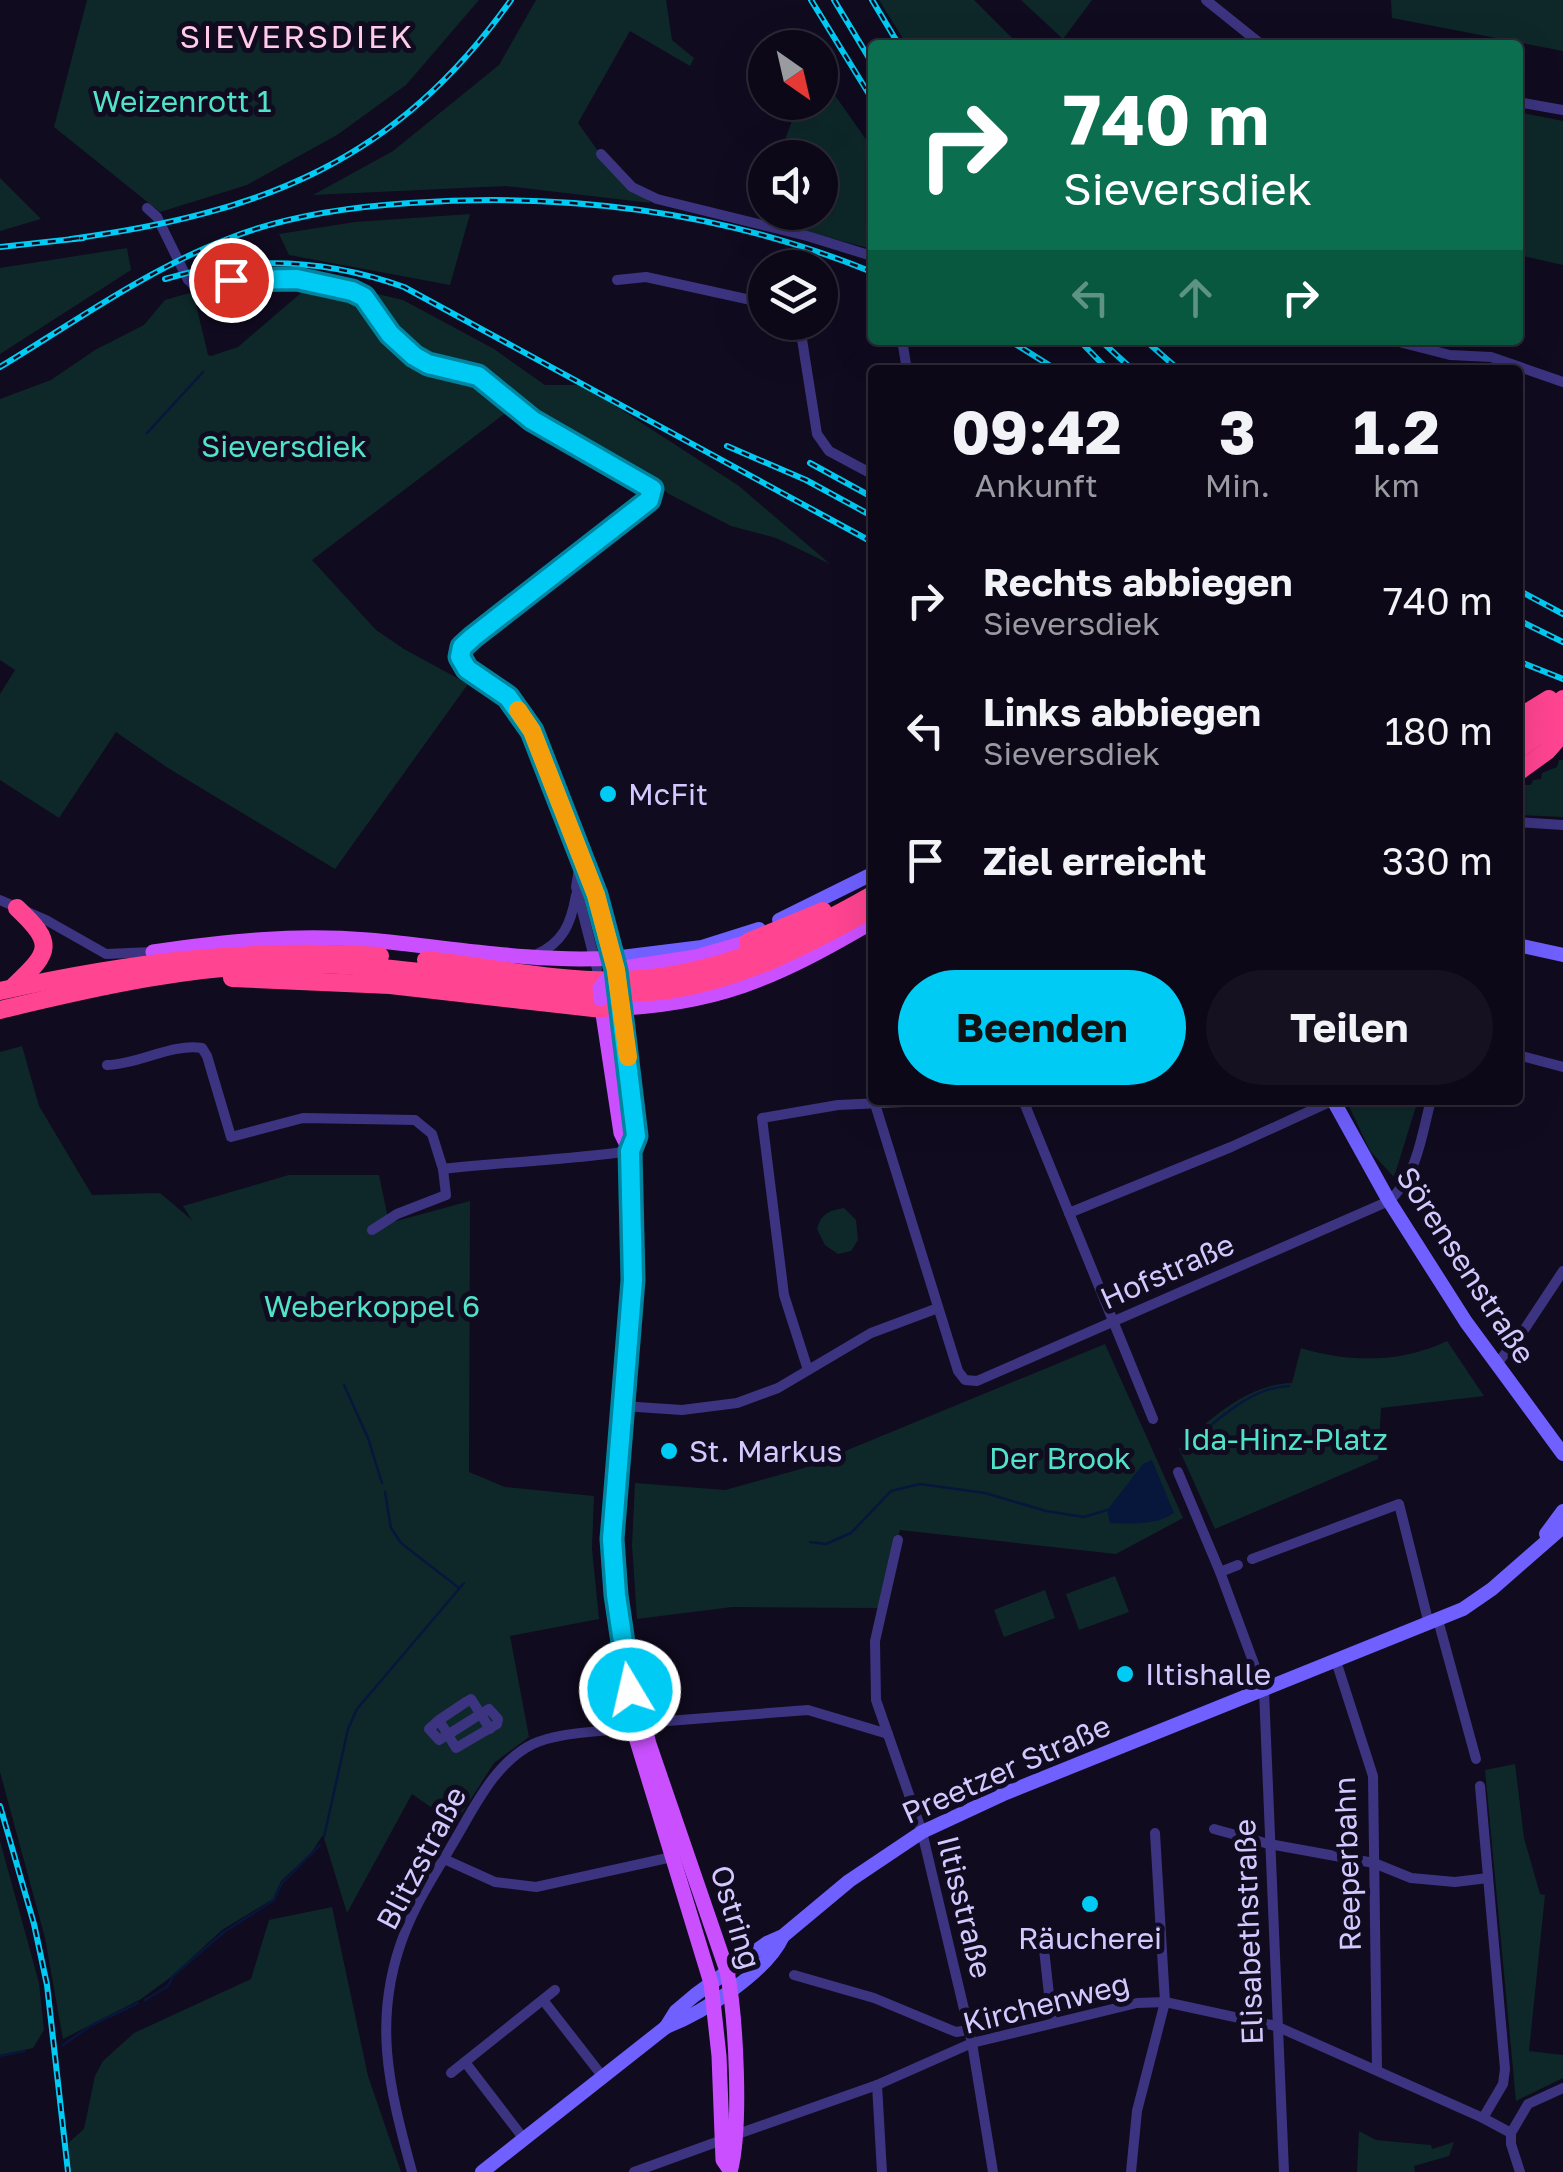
<!DOCTYPE html>
<html lang="de">
<head>
<meta charset="utf-8">
<style>
  body { margin:0; font-family:"Golos Text",sans-serif; background:#151120; color:#f1f3f6; height:100vh; display:flex; flex-direction:column; font-size:38px; white-space:nowrap }
  * { box-sizing:border-box; margin:0 }
  p { font-size:32px; color:#9a9aa1 }
  .icon { flex:none; width:55px; height:55px; fill:none; stroke:currentColor; stroke-width:2; stroke-linecap:round; stroke-linejoin:round }
  .map { position:relative; flex:1; overflow:hidden }
  .sheet { position:absolute; left:868px; top:365px; width:655px; height:740px; display:flex; flex-direction:column; background:#0c0817; border-radius:10px; box-shadow:0 10px 40px #0002,0 0 0 2px #2c2936 }
  .sheet>* { flex:none }
  .banner { position:absolute; left:868px; top:40px; width:655px; height:305px; border-radius:10px; box-shadow:0 10px 40px #0002,0 0 0 2px #2c2936; background:#0b6e4f; color:#fff; overflow:hidden }
  .needle { width:65px; rotate:146deg }
  .controls { position:absolute; left:748px; top:30px; display:grid; gap:20px }
  .controls a { display:grid; place-items:center; width:90px; height:90px; border-radius:50%; background:#0c0817; box-shadow:0 10px 40px #0002,0 0 0 2px #2c2936; font-size:50px }
  .pin { position:absolute; display:grid; place-items:center; width:85px; height:85px; color:#fff; margin:-42px; border:5px solid #fff; border-radius:50%; box-shadow:0 2px 10px #0007 }
  .me { position:absolute; width:110px; margin:-55px; rotate:351deg; stroke-linejoin:round; filter:drop-shadow(0 0 8px #0008) }
  .turn { display:flex; align-items:center; gap:35px; height:210px; padding:0 30px; font-size:45px }
  .turn .icon { width:130px; height:130px; stroke-width:2.5 }
  .turn b { display:block; font-size:70px; line-height:85px }
  .lanes { display:flex; align-items:center; height:95px; padding:0 30px; background:#0003; justify-content:center; gap:50px; direction:ltr }
  .lanes .off { opacity:.35 }
  .eta { display:flex; justify-content:space-evenly; align-items:center; height:170px; text-align:center }
  .eta b { font-size:60px; font-weight:700; line-height:70px }
  .button { display:flex; gap:20px; margin-top:auto; padding:20px 30px }
  .button a { flex:1; height:115px; border-radius:60px; background:#00cbf4; color:#111; font-size:40px; font-weight:700; line-height:115px; text-align:center }
  .button a+a { background:#151120; color:#f1f3f6 }
  ul { padding:0; list-style:none }
  li { display:flex; align-items:center; gap:30px; height:130px; padding:0 30px }
  li div { flex:1 }
  li b { display:block; font-size:38px }
  li em { font-style:normal }
  .map>svg:first-child { display:block }
</style>
</head>
<body>
<div class="map">
<svg width="1563" height="2172" viewBox="0 0 1563 2172">
  <rect width="100%" height="100%" fill="#100b1f"/>
  <!-- green -->
  <g fill="#0e2829">
    <path d="M87,0H479L406,85L337,135L247,185L160,212L54,127Z"/>
    <path d="M536,0H666L672,40L694,58L690,66L630,31L578,123L603,158L651,203L506,186L313,195L393,151L499,65Z"/>
    <path d="M879,0H974L1019,45H907Z"/>
    <path d="M1021,0H1092L1063,39Z"/>
    <path d="M1391,0H1563V51L1392,18Z"/>
    <path d="M834,94L872,148V249L772,223L776,213L820,212V158L797,157L782,147L799,103L820,102V98Z"/>
    <path d="M1518,112L1563,121V265L1518,255Z"/>
    <path d="M0,178L41,219L0,231Z"/>
    <path d="M470,214L450,285L289,255L279,234L355,222Z"/>
    <path d="M127,248L131,270L0,354V268Z"/>
    <path d="M308,287L343,292L360,301L365,291L403,300L494,349L545,385H583L739,486L830,564L776,538L731,526L669,494L617,455L512,408L312,560L376,630L404,649L468,684L335,869L168,768L116,732L59,818L0,780V694L15,670L0,660V399L51,380L95,350L144,325L165,300L193,292L208,355L211,356L238,347Z"/>
    <path d="M1559,760H1563V817L1519,815L1518,791H1522L1524,785H1531L1533,780L1541,779L1542,773L1557,767Z"/>
    <path d="M22,1046L39,1106L92,1195L160,1193L192,1220L183,1206L289,1175H379L389,1223L470,1201L469,1472L505,1487L594,1496L592,1549L599,1619L510,1636L529,1737L494,1763L455,1824L412,1794L347,1913L323,1835L311,1853L281,1881L273,1899L222,1930L171,1977L141,1999L63,2039L45,1938L0,1772V1052Z"/>
    <path d="M1346,1100H1418L1394,1177L1370,1151Z"/>
    <path d="M844,1208L856,1220L858,1240L851,1251L838,1254L825,1245L817,1229C820,1215 829,1210 844,1208Z"/>
    <path d="M1447,1341L1484,1396L1381,1408L1378,1459L1215,1529L1179,1449C1208,1419 1249,1384 1292,1383L1301,1348C1349,1363 1402,1363 1447,1341Z"/>
    <path d="M1105,1344L1183,1518L1116,1554L900,1530L878,1608L732,1607L637,1619L632,1545L635,1483L725,1490L804,1468Z"/>
    <path d="M1115,1576L1129,1612L1079,1630L1066,1594Z"/>
    <path d="M1045,1590L1055,1618L1004,1637L994,1610Z"/>
    <path d="M1515,1764L1524,1838L1540,1894L1545,1895L1529,2051L1563,2055V2078L1516,2101L1485,1770Z"/>
    <path d="M0,1841L39,1983L44,2030L33,2048L0,2055Z"/>
    <path d="M332,1907L368,2076L401,2172H71L68,2143L84,2129L95,2076L103,2061L134,2033L251,1979L269,1920Z"/>
    <path d="M1359,2131L1376,2140L1431,2145L1432,2149L1454,2142L1449,2156L1414,2166L1415,2172H1357Z"/>
  </g>
  <!-- water -->
  <path fill="#07173c" d="M1152,1460L1174,1513C1158,1525 1130,1524 1110,1523L1107,1510L1143,1464Z"/>
  <g fill="none" stroke-linecap="round" stroke-linejoin="round">
    <!-- stream -->
    <g stroke="#07173c" stroke-width="2.5">
      <path d="M147,433L203,372"/>
      <path d="M344,1385L368,1438L382,1483"/>
      <path d="M1199,1435C1225,1414 1254,1387 1289,1386"/>
      <path d="M385,1492L391,1528L401,1543L459,1588"/>
      <path d="M810,1542L826,1544L851,1533L891,1491L920,1484L985,1493L1046,1511L1084,1517L1107,1510"/>
      <path d="M324,1837L348,1729L357,1709L464,1583"/>
      <path d="M145,2000L168,1986L173,1976L224,1932L274,1900L282,1883L320,1845"/>
      <path d="M63,2045L92,2025L138,2003"/>
      <path d="M0,2056L24,2051"/>
    </g>
    <!-- street -->
    <g stroke="#3c3480" stroke-width="10">
      <path d="M1206,0L1262,45"/>
      <path d="M1518,102L1563,110"/>
      <path d="M601,154L632,187L657,199L807,236L872,256"/>
      <path d="M147,208L157,217L188,280L195,286L268,277L297,279L352,291L364,297L391,334L413,356L428,364L478,376L532,420L652,489L649,500L473,637C441,667 485,676 505,694C514,703 521,715 528,725C543,745 549,774 557,797C577,850 598,902 613,958"/>
      <path d="M617,280L646,277L765,303"/>
      <path d="M795,322L801,333L817,434L829,451L872,474"/>
      <path d="M902,340L907,370"/>
      <path d="M1364,340L1399,342L1450,355L1491,357L1563,382"/>
      <path d="M1518,822L1563,825"/>
      <path d="M580,862L576,887L597,969"/>
      <path d="M0,900L46,920L106,954L153,952"/>
      <path d="M535,955C563,943 571,924 576,895"/>
      <path d="M1518,1055L1563,1067"/>
      <path d="M107,1065C139,1064 173,1043 202,1048L207,1056L231,1137L303,1118L415,1120L432,1134L443,1169C505,1162 568,1160 630,1151"/>
      <path d="M1023,1100L1153,1419"/>
      <path d="M875,1104L958,1371L965,1380L977,1381L1389,1201C1418,1174 1421,1137 1431,1100"/>
      <path d="M1069,1213L1231,1147L1334,1100"/>
      <path d="M372,1230L397,1214L446,1195L443,1169"/>
      <path d="M1496,1365L1524,1330L1563,1271"/>
      <path d="M808,1370L784,1295L762,1118L838,1105L949,1100"/>
      <path d="M622,1406L682,1410L737,1403L778,1388L871,1333L938,1308"/>
      <path d="M1178,1472L1220,1572L1264,1691L1284,2172"/>
      <path d="M898,1540L875,1641L876,1700L922,1832L972,2043L993,2172"/>
      <path d="M1252,1559L1399,1504L1429,1624"/>
      <path d="M1220,1572L1238,1565"/>
      <path d="M1438,1620L1476,1759"/>
      <path d="M1336,1661L1373,1776L1377,2070"/>
      <path d="M466,1702L471,1699L490,1729"/>
      <path d="M439,1720L429,1729L439,1740C456,1730 472,1719 489,1709L498,1719L497,1724L456,1748L439,1720L466,1702"/>
      <path d="M642,1723L808,1710L888,1734"/>
      <path d="M1480,1786L1505,2069L1503,2084L1483,2118"/>
      <path d="M1214,1829L1269,1844L1374,1863L1411,1878L1455,1882L1488,1878"/>
      <path d="M444,1859L495,1882L536,1887L672,1857"/>
      <path d="M1043,1940L1052,2022"/>
      <path d="M794,1975L874,1998L956,2032L969,2030"/>
      <path d="M543,2000L603,2077"/>
      <path d="M465,2062L524,2139"/>
      <path d="M451,2073L555,1990"/>
      <path d="M877,2085L882,2172"/>
      <path d="M1511,2133L1528,2104L1563,2088"/>
      <path d="M735,2135L877,2085L972,2043L1137,2003L1165,2002L1276,2026L1483,2118L1511,2133V2144L1520,2172"/>
      <path d="M412,2172C389,2087 371,2018 405,1932C417,1900 439,1868 456,1838C476,1804 496,1762 533,1744C561,1731 600,1733 631,1727"/>
      <path d="M634,2172L722,2140"/>
      <path d="M1131,2172L1137,2111L1165,2002L1155,1833"/>
    </g>
    <!-- secondary -->
    <g stroke="#6f60ff" stroke-width="14">
      <path d="M779,920L872,874"/>
      <path d="M1518,945L1563,955"/>
      <path d="M613,958L702,947L759,929"/>
      <path d="M1333,1100L1389,1201L1466,1322L1563,1454"/>
      <path d="M1546,1534L1563,1511"/>
      <path d="M666,2027L676,2011L695,1995L767,1943L783,1936L849,1881L922,1832L1006,1793L1463,1609L1492,1589L1563,1527"/>
      <path d="M482,2172L666,2027C704,2012 766,1973 783,1936"/>
    </g>
    <!-- primary -->
    <g stroke="#ca50ff" stroke-width="15">
      <path d="M153,952C225,941 295,934 368,940C449,947 531,963 613,958L616,969L696,957L748,942"/>
      <path d="M620,1000L637,1136L630,1151"/>
      <path d="M601,1001L621,1133L630,1151L634,1250L612,1539L615,1595L630,1690L627,1708L711,1983L719,2056L723,2160L730,2170"/>
      <path d="M602,1009C716,1006 776,978 872,922"/>
      <path d="M630,1690L639,1705L649,1744L727,1971C736,2017 742,2128 730,2172"/>
    </g>
    <!-- highway -->
    <g stroke="#ff4491" stroke-width="18">
      <path d="M1518,718L1549,699"/>
      <path d="M1518,735L1563,699"/>
      <path d="M1518,750L1563,718"/>
      <path d="M1518,772L1547,751L1563,733"/>
      <path d="M748,942L823,911"/>
      <path d="M426,960C490,967 562,983 626,980C717,976 795,939 872,895"/>
      <path d="M232,978L390,985L602,1009"/>
      <path d="M14,986C52,951 54,943 17,908"/>
      <path d="M0,991C132,962 245,948 380,956"/>
      <path d="M0,1010C99,986 197,964 299,964C365,964 430,973 496,981C553,988 611,998 669,990C743,979 808,945 872,909"/>
    </g>
    <!-- rail casing -->
    <g stroke="#00cbf4" stroke-width="6">
      <g id="rail">
        <path d="M811,0L872,99"/>
        <path d="M834,0L872,63"/>
        <path d="M872,0L899,45"/>
        <path d="M71,239C262,213 396,162 511,0"/>
        <path d="M0,247L83,238"/>
        <path d="M165,279C246,255 326,259 404,287L872,542"/>
        <path d="M1009,340L1057,370"/>
        <path d="M1079,340L1108,370"/>
        <path d="M1100,340L1133,370"/>
        <path d="M1145,340L1179,370"/>
        <path d="M0,367C73,323 145,271 225,240C283,216 348,207 410,203C568,192 725,212 872,272"/>
        <path d="M727,446L806,480L872,516"/>
        <path d="M810,463L872,497"/>
        <path d="M1518,590L1563,614"/>
        <path d="M1518,620L1563,642"/>
        <path d="M1518,661L1563,679"/>
        <path d="M0,1806L34,1924L47,1985L68,2172"/>
      </g>
    </g>
    <!-- rail -->
    <use href="#rail" stroke="#100b1f" stroke-width="2.5" stroke-dasharray="8" stroke-linecap="butt"/>
    <!-- primary-bridge -->
    <g stroke="#ca50ff" stroke-width="15">
      <path d="M616,969L620,1000"/>
      <path d="M601,999L600,988L616,969"/>
    </g>
  </g>
  <g fill="none" stroke-linecap="round" stroke-linejoin="round">
    <!-- route casing -->
    <g stroke="#00849f" stroke-width="25">
      <path id="route" d="M231,280L297,279L352,291L364,297L390,334L414,356L428,364L478,376L532,420L652,489L649,500L473,637L462,647L460,657L467,669L508,697L532,731L596,895L616,970L636,1136L630,1151L633,1280L612,1539L616,1595L630,1690"/>
    </g>
    <!-- route -->
    <use href="#route" stroke="#00cbf4" stroke-width="18"/>
    <!-- slow -->
    <path stroke="#f59e0b" stroke-width="18" d="M518,710L532,731L596,895L616,970L628,1057"/>
  </g>
  <!-- markers -->
  <g fill="#00cbf4" stroke="#100b1f" stroke-width="4">
    <circle cx="608" cy="794" r="10"/>
    <circle cx="669" cy="1451" r="10"/>
    <circle cx="1125" cy="1674" r="10"/>
    <circle cx="1090" cy="1904" r="10"/>
  </g>
  <g text-anchor="middle" dominant-baseline="central" stroke-width="10" stroke-linejoin="round" paint-order="stroke">
    <!-- park labels -->
    <g font-size="30" fill="#51e3c9" stroke="#100b1f">
      <text x="182" y="101">Weizenrott 1</text>
      <text x="284" y="446">Sieversdiek</text>
      <text x="372" y="1306">Weberkoppel 6</text>
      <text x="1285" y="1439">Ida-Hinz-Platz</text>
      <text x="1060" y="1458">Der Brook</text>
    </g>
    <!-- poi labels -->
    <g font-size="30" fill="#d3c9ff" stroke="#100b1f" text-anchor="start">
      <text x="628" y="794">McFit</text>
      <text x="689" y="1451">St. Markus</text>
      <text x="1145" y="1674">Iltishalle</text>
      <text x="1090" y="1938" text-anchor="middle">Räucherei</text>
    </g>
    <!-- street labels -->
    <g font-size="30" fill="#d3c9ff" stroke="#100b1f">
      <text transform="translate(1466 1265) rotate(57)">Sörensenstraße</text>
      <text transform="translate(1167 1271) rotate(-24)">Hofstraße</text>
      <text transform="translate(1006 1769) rotate(-24)">Preetzer Straße</text>
      <text transform="translate(421 1858) rotate(-62)">Blitzstraße</text>
      <text transform="translate(1347 1864) rotate(-92)">Reeperbahn</text>
      <text transform="translate(965 1907) rotate(76)">Iltisstraße</text>
      <text transform="translate(736 1917) rotate(73)">Ostring</text>
      <text transform="translate(1248 1932) rotate(-92)">Elisabethstraße</text>
      <text transform="translate(1046 2003) rotate(-14)">Kirchenweg</text>
    </g>
    <!-- neighbourhood labels -->
    <g font-size="32" letter-spacing="2.5" fill="#ffcbe9" stroke="#100b1f">
      <text x="297" y="36">SIEVERSDIEK</text>
    </g>
  </g>
</svg>
<div class="controls">
<a><svg class="needle" viewBox="-14 -14 28 28"><path d="M0-13l5 13h-10z" fill="#e53935"/><path d="M0 13l5-13h-10z" fill="#9a9aa1"/></svg></a>
<a><svg class="icon" aria-label="sound" viewBox="0 0 24 24"><path d="M4 9h4l5-4v14l-5-4H4zM17 9q2 3 0 6"/></svg></a>
<a><svg class="icon" aria-label="layers" viewBox="0 0 24 24"><path d="M12 4l9 5-9 5-9-5zM3 14l9 5 9-5"/></svg></a>
</div>
<div class="pin" style="left:231px;top:280px;background:#d93025"><svg class="icon" aria-label="arrive" viewBox="0 0 24 24"><path d="M6 21V4h12l-3 4 3 4H6"/></svg></div>
<svg class="me" style="left:630px;top:1690px" viewBox="-20 -20 40 40"><circle r="17" fill="#00cbf4" stroke="#fff" stroke-width="3"/><path d="M0-11L8 9 0 5-8 9z" fill="#fff"/></svg>
<div class="banner">
<div class="turn"><svg class="icon" aria-label="right" viewBox="0 0 24 24"><path d="M7 20v-9h11M14 6l5 5-5 5"/></svg><div><b>740 m</b>Sieversdiek</div></div>
<div class="lanes"><svg class="icon off" aria-label="left" viewBox="0 0 24 24"><path d="M17 20v-9H6M10 6l-5 5 5 5"/></svg><svg class="icon off" aria-label="ahead" viewBox="0 0 24 24"><path d="M12 20V5M6 11l6-6 6 6"/></svg><svg class="icon" aria-label="right" viewBox="0 0 24 24"><path d="M7 20v-9h11M14 6l5 5-5 5"/></svg></div>
</div>
<section class="sheet">
<div class="eta">
<div><b>09:42</b><p>Ankunft</p></div>
<div><b>3</b><p>Min.</p></div>
<div><b>1.2</b><p>km</p></div>
</div>
<ul>
<li><svg class="icon" aria-label="right" viewBox="0 0 24 24"><path d="M7 20v-9h11M14 6l5 5-5 5"/></svg><div><b>Rechts abbiegen</b><p>Sieversdiek</p></div><em>740 m</em></li>
<li><svg class="icon" aria-label="left" viewBox="0 0 24 24"><path d="M17 20v-9H6M10 6l-5 5 5 5"/></svg><div><b>Links abbiegen</b><p>Sieversdiek</p></div><em>180 m</em></li>
<li><svg class="icon" aria-label="arrive" viewBox="0 0 24 24"><path d="M6 21V4h12l-3 4 3 4H6"/></svg><div><b>Ziel erreicht</b></div><em>330 m</em></li>
</ul>
<div class="button"><a>Beenden</a><a>Teilen</a></div>
</section>
</div>
</body>
</html>
